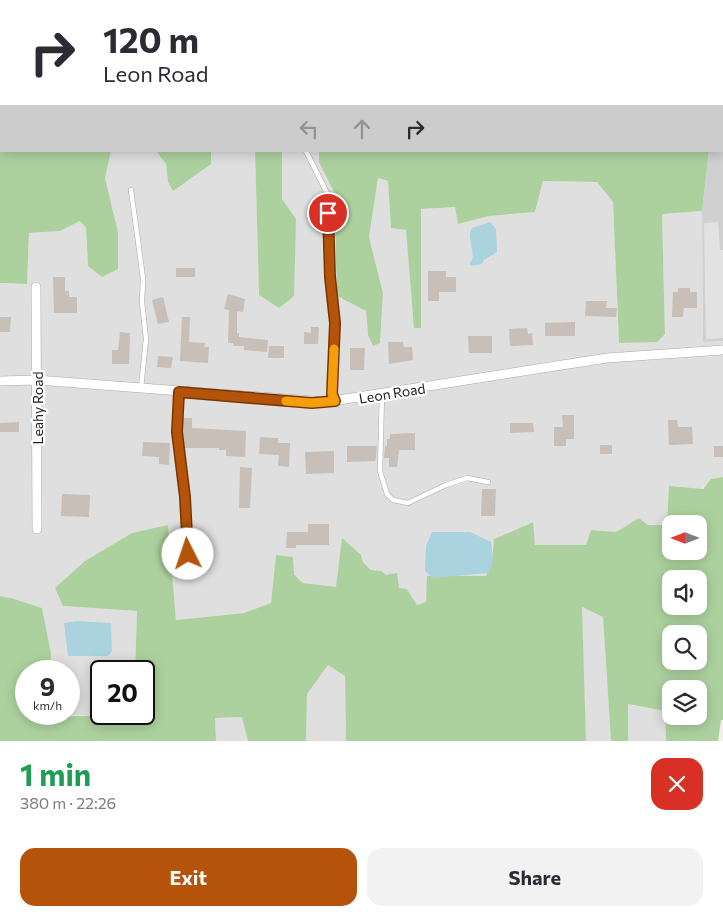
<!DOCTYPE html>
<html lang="en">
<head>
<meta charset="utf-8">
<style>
  body { margin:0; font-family:Commissioner,sans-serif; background:#f2f2f3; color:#2b2b33; height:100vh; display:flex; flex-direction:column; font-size:19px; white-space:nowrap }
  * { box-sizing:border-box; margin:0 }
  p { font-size:16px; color:#7c7c81 }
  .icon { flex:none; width:28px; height:28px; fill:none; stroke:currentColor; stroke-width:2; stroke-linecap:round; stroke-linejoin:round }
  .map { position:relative; height:741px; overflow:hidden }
  .panel { display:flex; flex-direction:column; background:#fff; flex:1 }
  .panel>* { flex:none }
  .guide { position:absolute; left:0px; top:0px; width:724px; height:152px; box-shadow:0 2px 12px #0003; background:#fff; color:#2b2b33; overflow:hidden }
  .needle { width:32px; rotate:270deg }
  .fabs { position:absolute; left:662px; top:515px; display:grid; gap:10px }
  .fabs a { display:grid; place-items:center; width:45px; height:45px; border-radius:10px; background:#fff; box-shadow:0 2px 12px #0003; font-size:25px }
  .speed { position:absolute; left:15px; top:660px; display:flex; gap:10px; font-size:25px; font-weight:700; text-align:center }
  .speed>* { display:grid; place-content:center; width:65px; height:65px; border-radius:50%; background:#fff; box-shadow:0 2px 12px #0003; line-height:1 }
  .speed small { font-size:12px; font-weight:400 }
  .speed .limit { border:2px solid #111; border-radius:8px; background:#fff; color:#111 }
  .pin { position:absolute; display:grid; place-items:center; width:42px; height:42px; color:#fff; margin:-21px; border:2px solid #fff; border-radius:50%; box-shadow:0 1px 5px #0007 }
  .me { position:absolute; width:55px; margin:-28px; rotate:356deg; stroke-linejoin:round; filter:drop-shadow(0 0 4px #0008) }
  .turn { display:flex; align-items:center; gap:18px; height:105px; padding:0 20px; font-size:22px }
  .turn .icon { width:65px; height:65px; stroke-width:2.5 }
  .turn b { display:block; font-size:35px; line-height:42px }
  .lanes { display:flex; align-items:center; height:48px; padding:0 20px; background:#0003; justify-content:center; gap:25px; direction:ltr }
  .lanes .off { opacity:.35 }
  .round { display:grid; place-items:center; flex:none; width:52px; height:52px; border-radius:15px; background:#f2f2f3 }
  .head { display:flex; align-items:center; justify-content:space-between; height:85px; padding:0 20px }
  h1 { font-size:30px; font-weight:700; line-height:38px; color:#1e9e55 }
  .primary-button { display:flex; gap:10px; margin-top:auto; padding:10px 20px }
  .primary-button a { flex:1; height:58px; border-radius:15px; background:#b45309; color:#fff; font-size:20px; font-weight:700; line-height:58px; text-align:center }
  .primary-button a+a { background:#f2f2f3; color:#2b2b33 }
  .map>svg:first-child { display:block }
</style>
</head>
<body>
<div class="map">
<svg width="723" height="741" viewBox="0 0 723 741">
  <rect width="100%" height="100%" fill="#f2efe9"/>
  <!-- residential -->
  <g fill="#e0dfdf">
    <path d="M111,151H156L166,164L168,182L211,164V151H255L259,295L296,219L282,199V151H319V162L334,192L337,296L366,311L368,335L380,342L383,293L369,237L378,178L388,181L391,228L406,229L415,328H421V209L455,207L459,224L489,216L535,212L543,181L598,182L613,201L619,343L665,334L662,214L702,211L703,342L723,341V477L711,479L668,525H648L639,518L616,532L591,530L586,545H535L532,522L494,539L492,560L486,576H428L426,603L417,605L407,589L399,588L381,571L371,570L342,538L337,588L303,583L277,555L271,603L244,613L176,620L168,525L63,606L137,611L135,671H101V714H105L47,717V714H69V671H50L51,653L42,608L11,598L0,596V283L27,284L29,233L60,231L80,221L86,228L88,266L118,232L105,178Z"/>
    <path d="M581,607L603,616L611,741H586Z"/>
    <path d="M328,664L345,676L346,741H306L307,694Z"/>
    <path d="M627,704L665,711L666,741H628Z"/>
    <path d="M243,717L248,741H216L215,718Z"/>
  </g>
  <!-- religious -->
  <path fill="#d0d0d0" d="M723,14V341L703,342L702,211L709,151H722Z"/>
  <!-- forest -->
  <g fill="#add19e" fill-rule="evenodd">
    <path d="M0,0H208L1,1V151H111L105,178L118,232V269L102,277L88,266L86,228L80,221L60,231L29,233L27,284L0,283Z"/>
    <path d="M313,0H723V14L722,1Z"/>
    <path d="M156,151H211V164L173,191L168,182L166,164Z"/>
    <path d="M255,151H282V199L296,219L294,296L279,308L259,295Z"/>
    <path d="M319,151H709L702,211L662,214L665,334L657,342L619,343L613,202L597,182L543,181L535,212L489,216L458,224L455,207L421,209V328H414L406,230L391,228L388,181L378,178L369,237L383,293L380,343L373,346L368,335L366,311L337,296L334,192L319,162Z"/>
    <path d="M723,477V720H721L718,741H666L665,711L628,704V741H611L603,617L582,607L586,741H346L345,676L328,665L307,694L306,741H248L242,717L215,718L216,741H0V596L11,598L42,608L51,653L50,671H26V714H47V717L144,714V671H135L137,611L63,606L55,588L85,561L132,533L168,525L176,620L244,613L271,603L276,555L293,557L294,574L303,583L336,587L342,538L361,555L363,562L371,570L381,571L386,575L397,573L399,588L407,589L417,605L426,602L427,576H486L492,560L494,539L533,522L535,545H586L591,530L616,532L639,518L648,525H667L669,486L703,489L711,479ZM671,524H699V551H671ZM671,579H699V606H671ZM671,634H699V661H671ZM671,689H699V716H671Z"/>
  </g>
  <!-- parking -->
  <path fill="#e2e2e2" d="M718,222L720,250H723V338L706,339L704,223Z"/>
  <!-- water -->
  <g fill="#aad3df">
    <path d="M490,222L496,229L497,252L484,260L482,264L472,266L469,264C479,255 465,240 472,228Z"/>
    <path d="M432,532H470L491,542L493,561L488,573L433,578L425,571L426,546Z"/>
    <path d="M77,621L111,623L112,651L108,656H68L64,623Z"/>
  </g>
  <!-- building -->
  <g fill="#c7bfb8">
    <rect x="176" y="268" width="19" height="9"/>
    <path d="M428,271H446V277H456V292H439V301H428Z"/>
    <path d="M53,277H65V291H69V297H77V313H54Z"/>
    <path d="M678,288H690V292H697V308H684L683,317H672L673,292H678Z"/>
    <path d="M228,294L245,299L243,312L237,311V333H239V337L268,340L267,352L244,350V346H234L233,343H228L229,310L224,309Z"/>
    <path d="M163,297L169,322L158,324L152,300Z"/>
    <path d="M586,301H607L606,308H617L616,317L585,316Z"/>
    <path d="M0,317H11L10,332H0Z"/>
    <path d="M182,317H190L189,342L205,343L204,347H209L208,363L180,361Z"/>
    <path d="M575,322V336H545V323Z"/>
    <path d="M311,327H319L318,344H304V332L311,333Z"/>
    <path d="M527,328L528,334L532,333L533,345L510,346L509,329Z"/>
    <path d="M120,332L130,333L129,364H112V350H118Z"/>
    <path d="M468,336H492V353H469Z"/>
    <path d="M388,342H403L404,347H412L413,360L389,364Z"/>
    <path d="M269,346H284V358H268Z"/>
    <path d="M350,348H365L364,370H350Z"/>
    <path d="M158,356L173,357L171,368L157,367Z"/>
    <path d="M562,415H574V439H566V446H554V427H563Z"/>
    <path d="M183,418H192V428L246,431L245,457L226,456V450H219V448H183Z"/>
    <path d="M668,420H677L678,427H692L693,444L669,445Z"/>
    <path d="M19,422V432H0V423Z"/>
    <path d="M510,423H533L534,432L510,433Z"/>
    <path d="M415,433V450H399L397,467H389V458H384L385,446H387V439H390V434Z"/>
    <path d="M260,437L278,438V443H290L289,467L278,466L279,455L259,454Z"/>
    <path d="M143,442L170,443L169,465L159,464V457L142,456Z"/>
    <rect x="600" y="445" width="12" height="9"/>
    <path d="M347,446H377L376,458L375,461L347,462Z"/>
    <rect x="714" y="446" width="9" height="11"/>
    <path d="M334,451V473L306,474L305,452Z"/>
    <path d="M240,467L252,468L250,508H239Z"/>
    <path d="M482,489H496L495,516H481Z"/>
    <path d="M62,494L90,495L89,517L61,516Z"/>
    <path d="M308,524H329V545H296V548H286L287,532H308Z"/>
  </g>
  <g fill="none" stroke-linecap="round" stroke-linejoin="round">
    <!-- service casing -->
    <g stroke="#a9a9a9" stroke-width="5.5">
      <g id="service">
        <path d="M306,151L328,195L330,277L335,323L332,394L334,400"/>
        <path d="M131,190L143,278L142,302L146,339L141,388"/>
        <path d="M179,392L177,432L185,497L188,554"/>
        <path d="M382,394L380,471L387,494L393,500L408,503L446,485L467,478L488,482"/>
      </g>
    </g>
    <!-- minor casing -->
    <g stroke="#a9a9a9" stroke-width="10">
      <g id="minor">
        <path d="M36,287L37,529"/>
        <path d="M0,381L37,380L326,402L607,358L723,350"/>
      </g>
    </g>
    <!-- service -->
    <use href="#service" stroke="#fff" stroke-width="4.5"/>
    <!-- minor -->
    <use href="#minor" stroke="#fff" stroke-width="9"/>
  </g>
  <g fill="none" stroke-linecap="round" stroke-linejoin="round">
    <!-- route casing -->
    <g stroke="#753606" stroke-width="12">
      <path id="route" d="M188,554L185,497L177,432L179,392L312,403L335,401L332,394L335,323L330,277L328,213"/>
    </g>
    <!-- route -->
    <use href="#route" stroke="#b45309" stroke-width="9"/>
    <!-- slow -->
    <path stroke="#f59e0b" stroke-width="9" d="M286,401L312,403L335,401L332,394L334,349"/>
  </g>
  <g text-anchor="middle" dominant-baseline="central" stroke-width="4.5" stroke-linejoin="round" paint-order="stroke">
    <!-- street labels -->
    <g font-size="14" fill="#222" stroke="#fff">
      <text transform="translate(392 393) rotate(-9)">Leon Road</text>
      <text transform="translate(37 408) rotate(-90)">Leahy Road</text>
    </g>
  </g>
</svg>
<div class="fabs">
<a><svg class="needle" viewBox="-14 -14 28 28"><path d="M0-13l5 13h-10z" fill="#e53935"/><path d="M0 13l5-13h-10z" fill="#7c7c81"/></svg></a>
<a><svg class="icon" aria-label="sound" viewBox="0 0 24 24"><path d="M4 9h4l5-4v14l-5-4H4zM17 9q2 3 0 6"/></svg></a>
<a><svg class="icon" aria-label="search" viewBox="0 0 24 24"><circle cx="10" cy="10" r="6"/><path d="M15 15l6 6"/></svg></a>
<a><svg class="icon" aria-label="layers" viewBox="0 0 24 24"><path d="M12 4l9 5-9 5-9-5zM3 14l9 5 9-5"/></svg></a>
</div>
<div class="speed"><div>9<small>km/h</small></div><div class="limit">20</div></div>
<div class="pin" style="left:328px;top:213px;background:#d93025"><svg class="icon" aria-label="arrive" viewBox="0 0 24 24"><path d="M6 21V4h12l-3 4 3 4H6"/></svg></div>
<svg class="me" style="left:188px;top:554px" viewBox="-20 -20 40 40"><circle r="19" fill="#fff"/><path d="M0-13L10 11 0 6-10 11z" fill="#b45309"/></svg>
<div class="guide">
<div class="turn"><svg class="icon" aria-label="right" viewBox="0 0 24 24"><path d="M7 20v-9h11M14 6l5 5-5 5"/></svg><div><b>120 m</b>Leon Road</div></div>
<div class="lanes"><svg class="icon off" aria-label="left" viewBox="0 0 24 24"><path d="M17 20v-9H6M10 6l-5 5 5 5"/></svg><svg class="icon off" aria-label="ahead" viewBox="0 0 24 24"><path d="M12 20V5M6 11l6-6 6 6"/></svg><svg class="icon" aria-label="right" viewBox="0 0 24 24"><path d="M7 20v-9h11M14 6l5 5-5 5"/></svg></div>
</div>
</div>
<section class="panel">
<div class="head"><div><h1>1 min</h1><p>380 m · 22:26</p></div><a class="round" style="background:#d93025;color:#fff"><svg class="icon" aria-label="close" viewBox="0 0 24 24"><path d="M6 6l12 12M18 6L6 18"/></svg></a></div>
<div class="primary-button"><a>Exit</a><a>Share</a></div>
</section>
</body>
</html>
